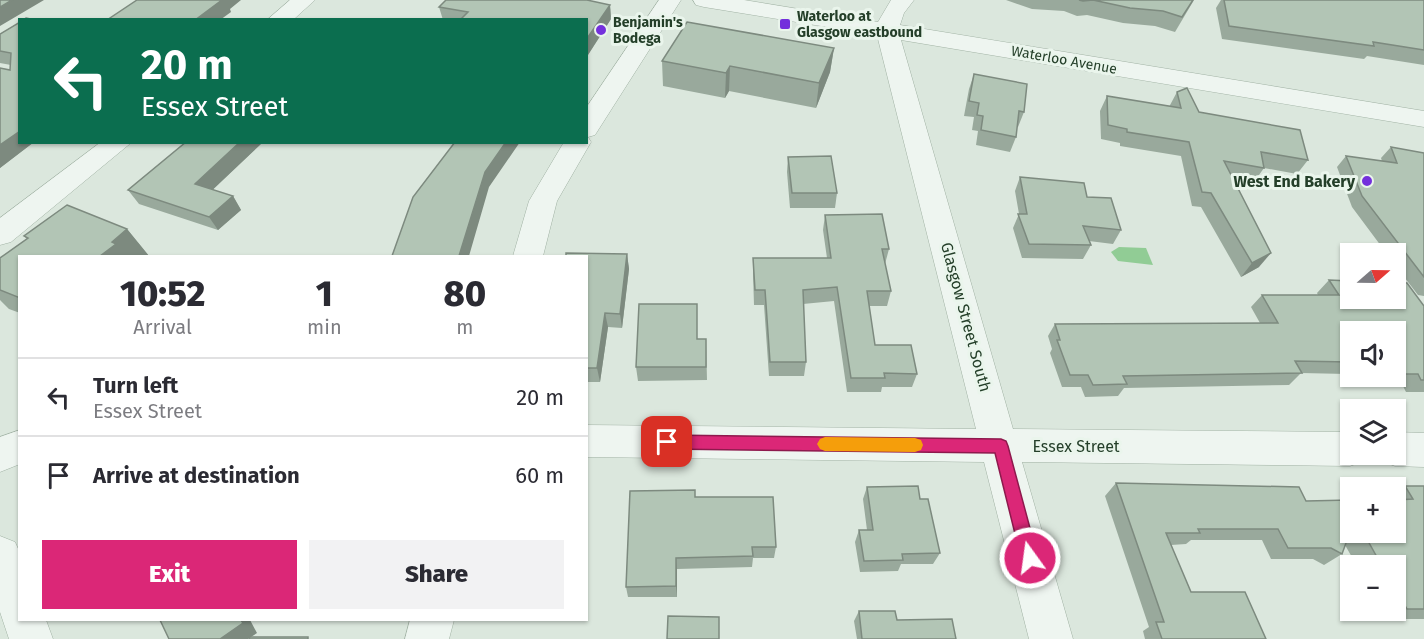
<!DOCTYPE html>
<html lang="en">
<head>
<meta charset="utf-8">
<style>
  body { margin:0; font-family:"Fira Sans",sans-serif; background:#f2f2f3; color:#2b2b33; height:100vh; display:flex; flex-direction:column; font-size:22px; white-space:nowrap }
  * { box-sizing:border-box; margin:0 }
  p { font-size:20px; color:#7c7c81 }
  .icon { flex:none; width:33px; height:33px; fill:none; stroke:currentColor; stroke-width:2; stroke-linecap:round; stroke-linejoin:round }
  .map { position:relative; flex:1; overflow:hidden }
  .details { position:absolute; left:18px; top:255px; width:570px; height:366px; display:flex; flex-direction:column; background:#fff; border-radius:0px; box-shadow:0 2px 4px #0004 }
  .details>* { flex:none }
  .guide { position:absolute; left:18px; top:18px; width:570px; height:126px; border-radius:0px; box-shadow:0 2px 4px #0004; background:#0b6e4f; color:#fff; overflow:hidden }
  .needle { width:39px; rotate:70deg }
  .controls { position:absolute; left:1340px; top:243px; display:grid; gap:12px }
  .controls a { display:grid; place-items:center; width:66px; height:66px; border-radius:0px; background:#fff; box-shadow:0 2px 4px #0004; font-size:30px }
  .pin { position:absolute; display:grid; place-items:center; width:51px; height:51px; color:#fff; margin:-26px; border-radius:12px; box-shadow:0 3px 9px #0006 }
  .me { position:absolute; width:66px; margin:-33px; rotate:346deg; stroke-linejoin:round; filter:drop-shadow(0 0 4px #0008) }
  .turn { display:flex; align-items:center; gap:21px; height:126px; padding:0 24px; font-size:27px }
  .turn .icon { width:78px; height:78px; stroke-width:2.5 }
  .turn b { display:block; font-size:42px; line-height:51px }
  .eta { display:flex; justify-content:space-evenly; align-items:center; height:102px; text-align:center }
  .eta b { font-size:36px; font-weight:800; line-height:42px }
  .button { display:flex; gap:12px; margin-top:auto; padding:12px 24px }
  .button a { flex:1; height:69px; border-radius:0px; background:#db2777; color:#fff; font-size:24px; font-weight:800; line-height:69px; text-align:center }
  .button a+a { background:#f2f2f3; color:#2b2b33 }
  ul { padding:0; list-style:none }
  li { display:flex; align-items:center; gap:18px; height:78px; padding:0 24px; border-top:2px solid #e1e1e2 }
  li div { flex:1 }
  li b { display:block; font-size:22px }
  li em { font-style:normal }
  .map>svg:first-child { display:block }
</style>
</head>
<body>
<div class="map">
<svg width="1424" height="639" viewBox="0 0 1424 639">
  <rect width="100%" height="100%" fill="#dbe7dd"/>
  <!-- water -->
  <path fill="#91cc95" d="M1119,247L1146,248L1153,265L1118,261L1111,252Z"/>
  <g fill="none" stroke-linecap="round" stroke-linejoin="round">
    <!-- minor casing -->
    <g stroke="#a0b1a3" stroke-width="1">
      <g id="minor">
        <path d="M290,0H315L293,20H267Z"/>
        <path d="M659,0H681L595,135L588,137L591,142L557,201L543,256H513L529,201L564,142H586V108Z"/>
        <path d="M693,0H744L878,22L891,0H914L904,13L900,25L1424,111V127L901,40L1013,429L1350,432V454H1366L1363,461L1350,466L1022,462L1073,639H1029L984,462L586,457V425L976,429L877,35L704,7L696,5Z"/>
        <path d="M101,142H132L11,242L0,245V218Z"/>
        <path d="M20,430V464L0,472V437Z"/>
        <path d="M1395,432L1424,433V467L1395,466L1382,461L1379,454H1395Z"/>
        <path d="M0,536L15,542L20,553V620H46L53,639H9L0,612Z"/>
        <path d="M410,620H454L449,639H405Z"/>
      </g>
    </g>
    <!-- minor -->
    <use href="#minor" fill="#eef5f0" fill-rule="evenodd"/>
  </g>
  <!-- wall -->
  <g fill="#99a99c" fill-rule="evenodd">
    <path d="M1006,0H1194L1175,32L1155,26L1123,23L1087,15L1077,16L1064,11L1032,9Z"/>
    <path d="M1221,0H1424V65L1367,56L1364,59L1222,39L1216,8Z"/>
    <path d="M610,5L611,19L586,58V20H443L439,7Z"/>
    <path d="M20,22V142H34L0,168V68L10,70L11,65L0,63V34Z"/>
    <path d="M834,48L830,72L816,108L729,91L725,98L663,86L662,61Z"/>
    <path d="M974,74L1024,112L1018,127H1017L1016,137L1010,152L976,145L978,131L972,130L974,117L964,116L969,89Z"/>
    <path d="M1177,92L1199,112L1308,160L1297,174L1264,168L1254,182L1233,178L1259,267L1241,277L1201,207L1192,206L1181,156L1120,146V143L1101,139L1100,111L1107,96L1169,107Z"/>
    <path d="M186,142H263L212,190L233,196L241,210L218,230L139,204L128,190Z"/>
    <path d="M1391,147L1424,153V296L1418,295L1395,265V254H1387L1352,207L1337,167L1346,156L1382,161L1381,158Z"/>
    <path d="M788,157L837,193L835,208H790L787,172Z"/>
    <path d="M1020,177L1087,197L1121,230L1113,244L1089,241L1091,245L1083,259L1022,258L1013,228L1019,214L1015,191Z"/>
    <path d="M825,215L889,249L885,264L891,291L887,306H869L875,345L917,374L912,387H882L881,392H847L834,301L803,304L806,362L804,376H769L764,305H754L753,273V258H827L823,230Z"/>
    <path d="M127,229L149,256H20V313L9,309L0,300V258L27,239L24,236Z"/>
    <path d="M627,254L629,269L622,328L608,327L600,382H586V256Z"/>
    <path d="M1329,280L1424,306V392H1406L1403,386H1355L1347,374L1301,373L1289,385L1124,388L1118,396L1085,397L1081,387H1062L1050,353L1052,349L1048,336L1055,324L1260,323L1251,307L1262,295H1318L1317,293ZM1350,332H1395V376H1350Z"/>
    <path d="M697,304V339H706L707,380L638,381L636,367Z"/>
    <path d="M1116,483L1306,501L1350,532H1395V493L1405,486H1424V619H1386L1382,610H1395V566H1357L1345,545L1342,554L1324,565L1313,559H1271L1262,540H1191L1186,544L1171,545L1191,592L1266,639H1145L1143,631L1149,627L1105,496Z"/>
    <path d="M867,487L920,499L940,553L933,564H901L898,571L860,572L855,542L859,530H867L863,499Z"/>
    <path d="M695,497L776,547L774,558H753L752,567L677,569V597H628L626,587Z"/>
    <path d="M859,611L897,620L956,639H857L854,621Z"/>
  </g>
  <!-- shaded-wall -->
  <g fill="#7d8a7f">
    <path d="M12,0H44L0,26V7Z"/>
    <path d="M221,0H241L230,9L231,12L220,20H195Z"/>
    <path d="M610,5L611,19L586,58V40Z"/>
    <path d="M834,48L830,72L816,108L819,83Z"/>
    <path d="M730,66L729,91L725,98L726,73Z"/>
    <path d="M20,131V142H34L0,168V145Z"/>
    <path d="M240,142H263L204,198L195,184Z"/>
    <path d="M506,142H520L489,187L469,256H459L485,172Z"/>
    <path d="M233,196L241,210L218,230L209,217Z"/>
    <path d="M127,229L149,256H100L112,242Z"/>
    <path d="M1271,253L1259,267L1241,277L1252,263Z"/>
    <path d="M627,254L629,269L622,328L620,314Z"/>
    <path d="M605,313L608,327L600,382L597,368Z"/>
    <path d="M676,558L677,569V597L676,586Z"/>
    <path d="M241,620H250L257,633L248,639H220Z"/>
  </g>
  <!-- building -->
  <g fill="#b2c5b5" stroke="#7d8a7f" stroke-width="1.5">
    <path d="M0,0H12L0,7Z"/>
    <path d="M137,0H222L195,20H107Z"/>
    <path d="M446,0H587L610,5L586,40V20H460L468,12L439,7Z"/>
    <path d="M1079,0H1193L1182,17L1163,11L1130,8L1093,0L1083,1Z"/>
    <path d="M1224,0H1424V50L1373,42L1374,46L1229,26Z"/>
    <path d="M26,18L35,20H23Z"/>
    <path d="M20,22V131L0,145V68L10,70L11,53L0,51V34Z"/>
    <path d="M687,22L834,48L819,83L730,66L726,73L662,61Z"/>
    <path d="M974,74L1027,84L1024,112L1019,111L1016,137L981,130L983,116L977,115L979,103L969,101Z"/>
    <path d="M1187,88L1199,112L1300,130L1308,160L1261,152L1264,168L1224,161L1271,253L1252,263L1211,193L1202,192L1189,142L1127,132V129L1108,125L1107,96L1181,108L1177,92Z"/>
    <path d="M186,142H240L195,184L233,196L209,217L128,190Z"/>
    <path d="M455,142H506L485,172L459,256H392L413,197Z"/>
    <path d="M1391,147L1424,153V277L1362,196L1346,156L1397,163Z"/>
    <path d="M831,156L837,193H792L788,157Z"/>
    <path d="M1020,177L1084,183L1087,197L1111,198L1121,230L1083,226L1091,245L1029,244L1018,214H1027Z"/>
    <path d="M67,205L127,229L112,242L116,244L100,256H20V298L0,290V258L28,238L24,236Z"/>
    <path d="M882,214L889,249H882L891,291H867L875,345H911L917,374L884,373L885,378H851L837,287L803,290L806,362H770L765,290H755L753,258H831L825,215Z"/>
    <path d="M566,253L627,254L620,314L605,313L597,368H586V256H566Z"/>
    <path d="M1329,280L1350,281V298H1395V282L1407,283L1424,306V380H1421L1418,374H1395V332H1350V362L1295,361L1302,373L1123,376L1127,384L1093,385L1088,375H1070L1057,340H1060L1055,324L1278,323L1262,295H1339Z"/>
    <path d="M639,304H697V339H706V367H636Z"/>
    <path d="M1116,483L1299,487L1306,501L1350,500V532L1342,554L1331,548H1288L1278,529H1198L1200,533H1166L1191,592H1245L1266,639H1162L1156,622H1164Z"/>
    <path d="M918,486L920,499H928L940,553L902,554L903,560L864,561L859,530H873L867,487Z"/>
    <path d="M1405,486H1424V609H1407L1395,588V566H1382L1363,532H1395V500L1413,499Z"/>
    <path d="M695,490V497H773L776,547H752L753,556L676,558V586L626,587L630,491Z"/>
    <path d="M859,611H895L897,620L952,619L956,639H862Z"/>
    <path d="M668,616L719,617V639H667Z"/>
    <path d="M160,620H241L243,623L220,639H169Z"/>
    <path d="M250,637H308V639H249Z"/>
  </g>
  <!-- route -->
  <path fill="#db2777" stroke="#8e194d" stroke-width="1.5" d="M667,435L1001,439L1006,441L1008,446L1038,558L1036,564L1030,567L1024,564L1021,558L995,453L667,449L661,447L659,442L661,437Z"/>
  <!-- slow -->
  <path fill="#f59e0b" d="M825,437L915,438L921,440L923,445L921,450L915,452L825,451L820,449L817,444L820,439Z"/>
  <!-- markers -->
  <g fill="#7430dc" stroke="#eaf5ec" stroke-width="2">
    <rect x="779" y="18" width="12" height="12" rx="3"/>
    <circle cx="601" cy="30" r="6"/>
    <circle cx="1367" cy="181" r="6"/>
  </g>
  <g text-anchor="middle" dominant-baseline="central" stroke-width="6" stroke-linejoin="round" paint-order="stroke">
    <!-- far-poi labels -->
    <g font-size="14" font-weight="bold" fill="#243f29" stroke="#eaf5ec" text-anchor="start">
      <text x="797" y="16">Waterloo at<tspan x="797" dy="16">Glasgow eastbound</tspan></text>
      <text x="613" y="22">Benjamin's<tspan x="613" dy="16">Bodega</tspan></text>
    </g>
    <!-- far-street labels -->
    <g font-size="14" fill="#243f29" stroke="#eaf5ec">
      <text transform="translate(1064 60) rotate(10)">Waterloo Avenue</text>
    </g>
    <!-- poi labels -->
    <g font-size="16" font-weight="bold" fill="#243f29" stroke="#eaf5ec" text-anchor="end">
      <text x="1355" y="181">West End Bakery</text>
    </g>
    <!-- street labels -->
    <g font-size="16" fill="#243f29" stroke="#eaf5ec">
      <text transform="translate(966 317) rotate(75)">Glasgow Street South</text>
      <text x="1076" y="446">Essex Street</text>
    </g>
  </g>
</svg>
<div class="controls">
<a><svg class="needle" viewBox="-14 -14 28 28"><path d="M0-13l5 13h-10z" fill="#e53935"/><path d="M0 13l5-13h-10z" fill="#7c7c81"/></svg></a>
<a><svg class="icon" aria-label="sound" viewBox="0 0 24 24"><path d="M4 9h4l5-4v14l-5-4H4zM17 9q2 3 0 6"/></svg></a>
<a><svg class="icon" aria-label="layers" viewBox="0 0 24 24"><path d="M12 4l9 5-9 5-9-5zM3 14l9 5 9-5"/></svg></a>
<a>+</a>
<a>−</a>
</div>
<div class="pin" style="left:667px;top:442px;background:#d93025"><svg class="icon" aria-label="arrive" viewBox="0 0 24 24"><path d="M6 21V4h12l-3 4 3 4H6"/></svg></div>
<svg class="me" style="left:1030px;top:558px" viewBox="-20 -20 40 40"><circle r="17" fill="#db2777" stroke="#fff" stroke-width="3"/><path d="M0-11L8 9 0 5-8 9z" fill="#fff"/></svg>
<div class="guide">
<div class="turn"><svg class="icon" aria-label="left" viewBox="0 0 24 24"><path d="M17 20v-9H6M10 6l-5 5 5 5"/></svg><div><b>20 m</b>Essex Street</div></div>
</div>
<section class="details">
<div class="eta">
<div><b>10:52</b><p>Arrival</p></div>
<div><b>1</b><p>min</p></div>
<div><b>80</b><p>m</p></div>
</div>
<ul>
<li><svg class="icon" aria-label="left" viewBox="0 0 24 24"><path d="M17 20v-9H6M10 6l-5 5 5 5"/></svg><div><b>Turn left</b><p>Essex Street</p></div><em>20 m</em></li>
<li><svg class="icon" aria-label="arrive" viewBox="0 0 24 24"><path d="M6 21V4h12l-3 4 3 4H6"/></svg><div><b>Arrive at destination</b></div><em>60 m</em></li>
</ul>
<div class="button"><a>Exit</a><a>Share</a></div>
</section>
</div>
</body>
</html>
